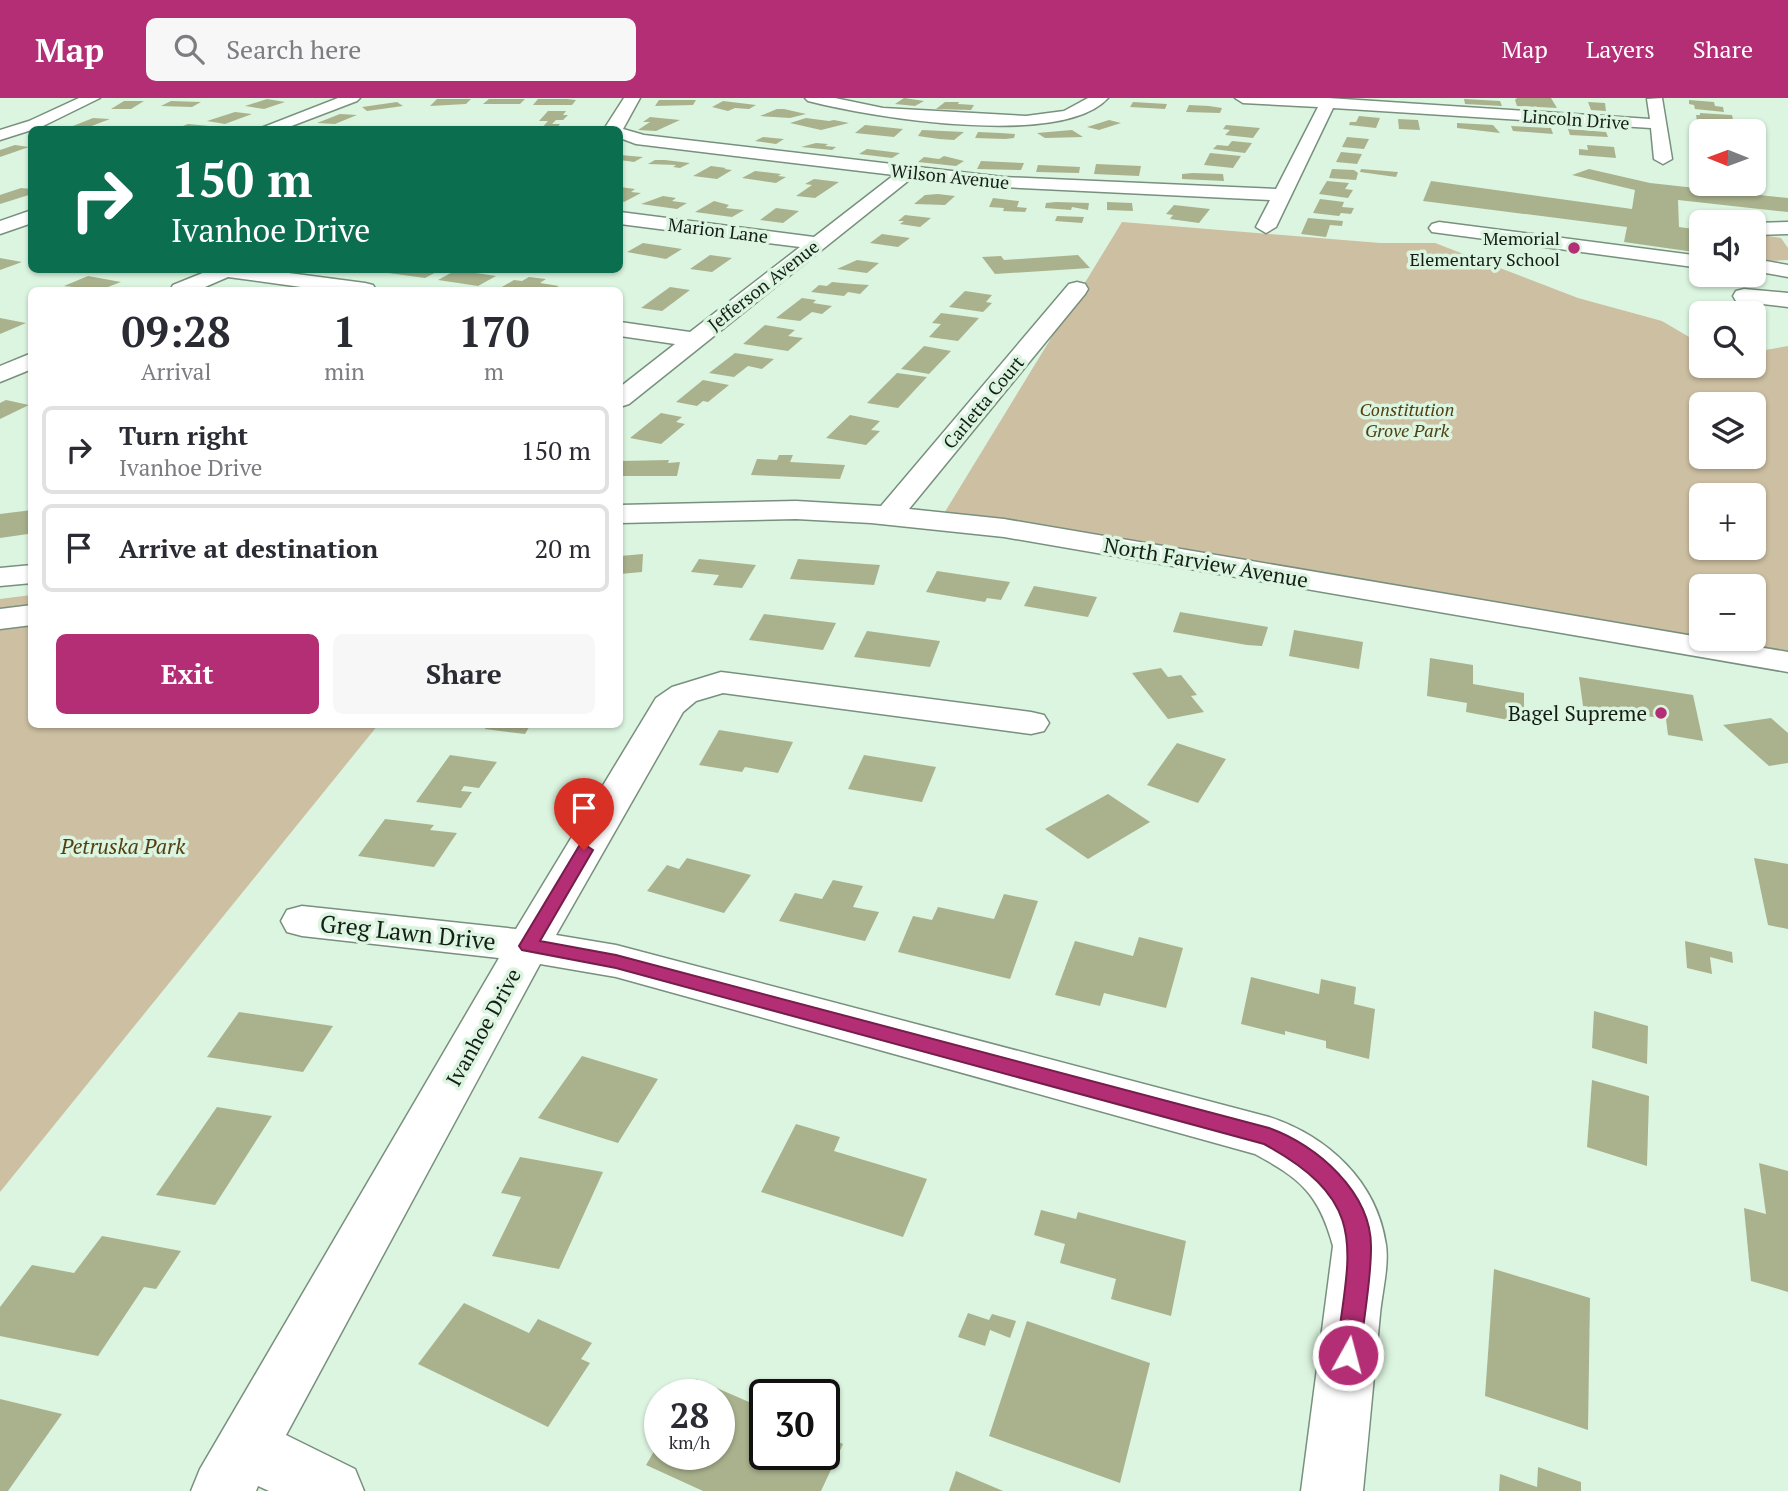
<!DOCTYPE html>
<html lang="en">
<head>
<meta charset="utf-8">
<style>
  body { margin:0; font-family:"PT Serif",serif; background:#f7f7f7; color:#2b2b33; height:100vh; display:flex; flex-direction:column; font-size:26px; white-space:nowrap }
  * { box-sizing:border-box; margin:0 }
  p { font-size:23px; color:#7c7c81 }
  .icon { flex:none; width:38px; height:38px; fill:none; stroke:currentColor; stroke-width:2; stroke-linecap:round; stroke-linejoin:round }
  .map { position:relative; flex:1; overflow:hidden }
  .details { position:absolute; left:28px; top:189px; width:595px; height:441px; display:flex; flex-direction:column; background:#fff; border-radius:10px; box-shadow:0 2px 5px #0004 }
  .details>* { flex:none }
  .banner { position:absolute; left:28px; top:28px; width:595px; height:147px; border-radius:10px; box-shadow:0 2px 5px #0004; background:#0b6e4f; color:#fff; overflow:hidden }
  .needle { width:46px; rotate:271deg }
  .controls { position:absolute; left:1689px; top:21px; display:grid; gap:14px }
  .controls a { display:grid; place-items:center; width:77px; height:77px; border-radius:10px; background:#fff; box-shadow:0 2px 5px #0004; font-size:35px }
  .speed { position:absolute; left:644px; top:1281px; display:flex; gap:14px; font-size:35px; font-weight:700; text-align:center }
  .speed>* { display:grid; place-content:center; width:91px; height:91px; border-radius:50%; background:#fff; box-shadow:0 2px 5px #0004; line-height:1 }
  .speed small { font-size:18px; font-weight:400 }
  .speed .limit { border:4px solid #111; border-radius:10px; background:#fff; color:#111 }
  .pin { position:absolute; display:grid; place-items:center; width:60px; height:60px; color:#fff; margin:-72px -30px; border-radius:50% 50% 50% 0; rotate:-45deg; box-shadow:0 0 7px #0007 }
  .pin .icon { rotate:45deg }
  .me { position:absolute; width:77px; margin:-38px; rotate:7deg; stroke-linejoin:round; filter:drop-shadow(0 0 5px #0008) }
  .turn { display:flex; align-items:center; gap:24px; height:147px; padding:0 28px; font-size:32px }
  .turn .icon { width:91px; height:91px; stroke-width:2.5 }
  .turn b { display:block; font-size:49px; line-height:60px }
  .eta { display:flex; justify-content:space-evenly; align-items:center; height:119px; text-align:center }
  .eta b { font-size:42px; font-weight:700; line-height:49px }
  .primary-button { display:flex; gap:14px; margin-top:auto; padding:14px 28px }
  .primary-button a { flex:1; height:80px; border-radius:10px; background:#b32e74; color:#fff; font-size:28px; font-weight:700; line-height:80px; text-align:center }
  .primary-button a+a { background:#f7f7f7; color:#2b2b33 }
  ul { padding:0; list-style:none }
  li { display:flex; align-items:center; gap:21px; height:88px; margin:0 14px 10px; padding:0 14px; border:4px solid #e1e1e2; border-radius:10px }
  li div { flex:1 }
  li b { display:block; font-size:26px }
  li em { font-style:normal }
  header { display:flex; align-items:center; gap:42px; box-sizing:border-box; height:98px; padding:0 35px; background:#b32e74; color:#fff }
  header strong { font-size:33px }
  nav { display:flex; gap:38px; margin-inline-start:auto; font-size:24px }
  .search { width:490px; height:63px; background:#f7f7f7; display:flex; align-items:center; gap:18px; box-sizing:border-box; padding:0 24px; border-radius:10px; color:#7c7c81; font-size:26px }
  .map>svg:first-child { display:block }
</style>
</head>
<body>
<header>
<strong>Map</strong>
<div class="search"><svg class="icon" aria-label="search" viewBox="0 0 24 24"><circle cx="10" cy="10" r="6"/><path d="M15 15l6 6"/></svg>Search here</div>
<nav><a>Map</a><a>Layers</a><a>Share</a></nav>
</header>
<div class="map">
<svg width="1788" height="1393" viewBox="0 0 1788 1393">
  <rect width="100%" height="100%" fill="#dcf5e0"/>
  <!-- green -->
  <g fill="#ccbfa2" fill-rule="evenodd">
    <path d="M1122,124L1380,145H1435L1578,200L1662,223L1701,246V268H1754V254L1788,248V564L940,422ZM1701,306H1754V359H1701ZM1701,397H1754V450H1701ZM1701,488H1754V541H1701Z"/>
    <path d="M1754,136L1781,140L1788,150V162L1768,163L1754,158Z"/>
    <path d="M31,497L32,626L378,627L0,1094V501Z"/>
  </g>
  <!-- building -->
  <g fill="#a9b28d">
    <path d="M904,0L924,3L915,8L895,6Z"/>
    <path d="M1517,0H1551L1557,10L1517,8L1515,2Z"/>
    <path d="M267,1L285,4L264,11L245,8Z"/>
    <path d="M437,1H471L466,6L430,8Z"/>
    <path d="M489,1H525L520,6H483Z"/>
    <path d="M538,1H567L576,2L572,7H533Z"/>
    <path d="M1464,1L1500,3L1502,8L1465,6Z"/>
    <path d="M659,2H696L693,7L655,8Z"/>
    <path d="M1689,2L1714,4L1715,8L1723,9L1724,14L1695,11L1694,7L1689,6Z"/>
    <path d="M124,3H144L131,11H111Z"/>
    <path d="M171,3L201,4L192,9L161,8Z"/>
    <path d="M723,3L756,7L749,11L735,10L728,13L712,9Z"/>
    <path d="M397,4L403,8L367,13L362,9Z"/>
    <path d="M945,4H959L958,6L974,7L971,12L936,11Z"/>
    <path d="M1133,4L1167,6L1165,11L1130,9Z"/>
    <path d="M1588,4L1605,5L1606,13L1591,12Z"/>
    <path d="M1189,7L1209,8L1222,10L1220,15L1186,14Z"/>
    <path d="M777,11H784L806,16L790,20L760,18Z"/>
    <path d="M548,13H566L563,17H568L563,22H556L552,26H560L555,32H540L548,23H539Z"/>
    <path d="M235,14L252,16L225,26L207,23Z"/>
    <path d="M1700,15L1732,17L1734,26L1697,23L1696,17H1700Z"/>
    <path d="M340,16L357,17L335,26L317,25Z"/>
    <path d="M1359,18L1380,20L1376,30L1349,27L1350,24H1356Z"/>
    <path d="M650,19L680,22L656,33L638,32L650,24H643Z"/>
    <path d="M93,20L110,21L89,29L73,28Z"/>
    <path d="M806,20L829,23L834,22L849,25L821,32L790,25Z"/>
    <path d="M1398,21L1418,22L1420,32L1399,31Z"/>
    <path d="M1109,22L1121,25L1099,32L1087,29Z"/>
    <path d="M1457,25L1493,27L1500,35L1457,30Z"/>
    <path d="M188,26L209,28L200,32H173Z"/>
    <path d="M1698,26L1730,29L1731,33H1700Z"/>
    <path d="M865,27L903,31L894,39L855,35Z"/>
    <path d="M1226,27L1260,30L1253,40L1225,37L1230,32L1223,31Z"/>
    <path d="M1511,28L1551,30L1553,36L1513,33Z"/>
    <path d="M1568,31L1606,34L1608,39L1570,37Z"/>
    <path d="M922,32L964,34L954,42L939,41L918,38Z"/>
    <path d="M1072,32L1083,39L1045,40L1037,35Z"/>
    <path d="M978,34L1000,35L1015,36L1014,40L1005,41L975,40Z"/>
    <path d="M763,39L784,41L776,46L755,43Z"/>
    <path d="M1347,39L1369,41L1364,51L1342,49Z"/>
    <path d="M1232,43L1252,45L1245,55L1213,51L1217,47L1228,48Z"/>
    <path d="M816,45L828,46L825,48L836,49L832,52L801,49Z"/>
    <path d="M15,47L29,49L0,59V52Z"/>
    <path d="M1587,47L1614,49L1616,60L1579,57V51L1588,52Z"/>
    <path d="M867,51L900,55L892,60L859,56Z"/>
    <path d="M1341,54L1362,56L1357,66L1336,64Z"/>
    <path d="M1210,55L1241,58L1233,70L1204,67Z"/>
    <path d="M620,57L643,59L634,64L620,62Z"/>
    <path d="M944,58L964,63L956,68L918,64L924,59L939,61Z"/>
    <path d="M655,62H665L690,65L680,70L673,69L676,67L648,66Z"/>
    <path d="M981,63L1024,65L1021,72L977,71Z"/>
    <path d="M1096,66L1141,68L1139,78L1094,76Z"/>
    <path d="M1038,67L1080,69L1079,75L1036,74Z"/>
    <path d="M711,68L726,70L724,71L732,72L717,81L693,78Z"/>
    <path d="M1332,71L1354,72L1358,75L1356,82L1329,80Z"/>
    <path d="M1361,71L1398,74L1396,79L1360,74Z"/>
    <path d="M1589,71L1650,85L1788,100V114L1678,102L1679,129L1701,132V155L1624,144L1627,129L1423,103L1431,83L1632,111L1635,92L1572,77Z"/>
    <path d="M755,73L781,76L778,78L786,79L776,85L742,80Z"/>
    <path d="M1193,75L1223,76L1224,83L1182,81V76Z"/>
    <path d="M814,81L839,84L815,100L796,98L812,87L805,86Z"/>
    <path d="M1327,83L1349,85L1345,91L1353,92L1348,100L1319,96Z"/>
    <path d="M620,89L635,91L631,94L641,95L624,104L620,103Z"/>
    <path d="M21,90L32,91V96L0,106V97Z"/>
    <path d="M938,96L955,98L945,107L914,106L925,97Z"/>
    <path d="M663,98L676,100L672,103L687,105L677,111L641,106Z"/>
    <path d="M993,100L1019,103L1017,109L1027,110L1025,114L1003,113L1004,110L989,109Z"/>
    <path d="M1320,101L1344,104L1342,109L1354,110L1351,116L1341,115L1339,118L1313,115Z"/>
    <path d="M714,103L729,107L726,110L744,112L732,119L695,114Z"/>
    <path d="M1056,104L1089,105L1088,112L1072,109L1071,112L1045,110L1046,105Z"/>
    <path d="M1107,104L1132,105L1133,113L1107,112Z"/>
    <path d="M1174,107L1210,111L1199,125L1170,121L1173,117L1166,116Z"/>
    <path d="M776,110L799,113L783,125L760,122Z"/>
    <path d="M905,117L931,120L920,129L900,126L904,123H898Z"/>
    <path d="M1057,118L1084,119L1082,125L1055,123Z"/>
    <path d="M1308,120L1343,123L1342,128L1330,127L1326,139L1301,136Z"/>
    <path d="M882,136L910,140L898,149L870,145Z"/>
    <path d="M643,145L682,151L666,161L627,154Z"/>
    <path d="M710,157L732,160L712,174L690,171Z"/>
    <path d="M1078,157L1090,170L995,176L982,159L1001,158L1004,162Z"/>
    <path d="M0,160L22,164L0,172Z"/>
    <path d="M857,162L879,165L867,175L837,171Z"/>
    <path d="M387,172H440L425,180L381,174Z"/>
    <path d="M456,172L496,178L478,188L438,182Z"/>
    <path d="M88,178L121,184L100,192L64,188Z"/>
    <path d="M529,179L546,181L540,185L559,188L551,192L500,190L514,182L522,183Z"/>
    <path d="M832,184L854,186L869,187L860,196L848,194L844,198L811,194L819,187L827,188Z"/>
    <path d="M670,189L690,192L662,213L641,210Z"/>
    <path d="M965,193L992,197L986,204L992,205L983,214L949,209Z"/>
    <path d="M802,200L816,202L813,205L832,208L822,216L812,214L800,223L776,220Z"/>
    <path d="M941,215L979,220L958,243L929,239L941,226L932,225Z"/>
    <path d="M0,220L26,225L0,236Z"/>
    <path d="M765,227L795,232L788,238L803,240L788,253L743,246Z"/>
    <path d="M924,248L951,253L929,276L901,271Z"/>
    <path d="M735,255L774,261L762,271L748,268L734,279L709,275Z"/>
    <path d="M897,275L927,279L898,310L867,305Z"/>
    <path d="M703,282L729,287L708,304L703,303L697,308L676,304Z"/>
    <path d="M6,302L29,307L0,321V305Z"/>
    <path d="M661,315L682,319L676,324L685,326L661,346L630,340Z"/>
    <path d="M850,317L880,323L871,332L880,333L866,347L826,340Z"/>
    <path d="M779,357H793L790,364L845,367L840,381L751,377L757,361L777,362Z"/>
    <path d="M669,362L668,365L680,364L677,378H620V363Z"/>
    <path d="M32,412L28,436L0,440V416Z"/>
    <path d="M643,456L642,474L620,476V458Z"/>
    <path d="M699,461L756,467L742,490L713,487L719,477L691,474Z"/>
    <path d="M798,461L880,467L874,487L790,481Z"/>
    <path d="M937,473L1010,484L1001,502L987,500L985,504L926,494Z"/>
    <path d="M1034,488L1097,499L1088,519L1024,508Z"/>
    <path d="M1180,514L1268,529L1262,548L1247,547L1173,534Z"/>
    <path d="M764,516L836,525L823,552L749,542Z"/>
    <path d="M1294,532L1363,544L1359,571L1289,558Z"/>
    <path d="M867,533L940,543L930,569L854,559Z"/>
    <path d="M1430,560L1473,567V586L1524,595V625L1466,614L1467,605L1427,598Z"/>
    <path d="M1161,570L1168,579L1181,577L1197,597L1191,598L1204,614L1168,621L1132,575Z"/>
    <path d="M1579,579L1693,597L1703,643L1668,637L1666,621L1583,608Z"/>
    <path d="M1771,620L1788,635V665L1769,668L1723,627Z"/>
    <path d="M488,626H531L525,636L485,631Z"/>
    <path d="M719,632L793,644L778,675L745,669L742,674L699,667Z"/>
    <path d="M1177,645L1226,661L1198,705L1147,687Z"/>
    <path d="M450,657L497,664L479,690L464,688L461,693L472,694L461,710L416,704Z"/>
    <path d="M864,657L936,669L922,704L848,691Z"/>
    <path d="M1108,696L1150,724L1088,761L1045,731Z"/>
    <path d="M385,721L434,727L430,732L457,735L434,769L358,758Z"/>
    <path d="M687,760L751,777L724,815L647,793L667,767L679,771Z"/>
    <path d="M1754,760L1788,766V831L1768,827Z"/>
    <path d="M833,782L863,788L853,809L879,814L865,843L779,823L795,795L822,801Z"/>
    <path d="M1004,796L1038,803L1010,881L898,854L913,818L932,822L938,809L994,821Z"/>
    <path d="M1139,839L1183,850L1166,910L1104,895L1100,908L1055,897L1075,843L1133,858Z"/>
    <path d="M1685,843L1732,854L1733,865L1710,859L1712,876L1687,870Z"/>
    <path d="M1251,879L1319,896L1321,881L1356,889L1354,906L1375,911L1369,961L1326,950V943L1285,933V937L1241,926Z"/>
    <path d="M1594,913L1648,928L1647,966L1592,950Z"/>
    <path d="M239,914L333,928L303,974L207,959Z"/>
    <path d="M582,958L658,981L618,1045L538,1020Z"/>
    <path d="M1592,982L1649,998L1647,1068L1587,1049Z"/>
    <path d="M217,1009L272,1018L215,1107L156,1097Z"/>
    <path d="M796,1026L840,1039L834,1053L927,1081L903,1139L761,1094Z"/>
    <path d="M520,1059L603,1074L559,1171L492,1158L521,1099L501,1095Z"/>
    <path d="M1759,1065L1788,1073V1194L1751,1183L1744,1110L1766,1116Z"/>
    <path d="M1041,1112L1076,1121L1078,1114L1186,1143L1171,1218L1111,1201L1116,1181L1060,1165L1065,1146L1034,1137Z"/>
    <path d="M102,1138L181,1153L156,1191L144,1189L98,1258L0,1238V1209L32,1167L74,1175Z"/>
    <path d="M1494,1171L1590,1200L1588,1332L1485,1298Z"/>
    <path d="M464,1205L529,1235L538,1221L592,1245L581,1261L590,1265L548,1329L418,1266Z"/>
    <path d="M968,1215L989,1222L992,1216L1016,1223L1010,1240L990,1232L985,1248L958,1239Z"/>
    <path d="M1027,1223L1150,1265L1120,1385L989,1338Z"/>
    <path d="M696,1281L765,1311V1356H824V1337L843,1346L821,1393H703L646,1367L660,1343V1356H719V1297H687Z"/>
    <path d="M0,1301L62,1316L8,1393H0Z"/>
    <path d="M1538,1369L1581,1384V1393H1499L1500,1376L1537,1389Z"/>
    <path d="M956,1373L1003,1393H949Z"/>
  </g>
  <g fill="none" stroke-linecap="round" stroke-linejoin="round">
    <!-- minor casing -->
    <g stroke="#78907d" stroke-width="3">
      <g id="minor">
        <path d="M79,0H100L41,29L0,42V32L29,23Z"/>
        <path d="M338,0H360L357,3L281,32H256Z"/>
        <path d="M624,0H640L623,31L644,37L1003,79L1276,91L1318,9L1243,5L1235,0H1328L1650,21L1647,1L1662,0L1672,61L1663,66L1654,61L1651,30L1333,10L1276,129L1266,135L1256,129L1270,102L1003,89L913,79L629,306L620,309V289L675,246L620,238V224L690,234L800,149L620,126V114L814,139L894,77L636,46L620,40V32H607L606,28Z"/>
        <path d="M805,0H835L883,10L1026,18L1064,13L1088,0H1108C1062,51 869,19 808,3Z"/>
        <path d="M32,112V125L0,136V123Z"/>
        <path d="M1439,124L1701,158V170L1432,134L1429,130L1432,126Z"/>
        <path d="M1788,124V136L1754,137V125Z"/>
        <path d="M1754,161L1788,167V179L1754,173Z"/>
        <path d="M210,172H266L365,185L373,187L376,192H323L228,179L198,192H170L173,187Z"/>
        <path d="M1077,184L1085,186L1088,191L1085,196L909,411L1004,421L1788,554V574L1004,439L871,425L796,421L620,425V407L796,403L881,408L1069,186Z"/>
        <path d="M1744,191L1788,195V209L1736,203L1733,198L1736,193Z"/>
        <path d="M32,255V271L0,284V268Z"/>
        <path d="M32,467V485L0,488V470Z"/>
        <path d="M32,507V527L0,531V511Z"/>
        <path d="M721,574L1031,614L1044,617L1049,625L1044,633L1031,636L723,595L696,603L683,614L556,837L616,847L1269,1019C1327,1038 1377,1083 1386,1147C1389,1168 1382,1195 1380,1216C1374,1275 1369,1334 1363,1393H1301L1333,1148C1319,1096 1301,1081 1255,1056L616,879L540,866L286,1337L355,1371L364,1393H269L258,1388L256,1393H191L200,1371L499,860L302,838L287,834L281,823L287,812L302,808L516,831L656,600L672,589Z"/>
      </g>
    </g>
    <!-- minor -->
    <use href="#minor" fill="#fff" fill-rule="evenodd"/>
  </g>
  <!-- route -->
  <path fill="#b32e74" stroke="#741e4b" stroke-width="2" d="M584,746L593,752L540,843L616,857L1269,1030C1317,1047 1372,1095 1371,1150C1371,1185 1363,1222 1360,1257L1356,1265L1348,1268L1339,1265L1336,1257C1349,1151 1372,1105 1264,1046L616,870L522,852L519,848L579,748Z"/>
  <!-- markers -->
  <g fill="#b32e74" stroke="#dcf5e0" stroke-width="2.5">
    <circle cx="1574" cy="150" r="7"/>
    <circle cx="1661" cy="615" r="7"/>
  </g>
  <g text-anchor="middle" dominant-baseline="central" stroke-width="7" stroke-linejoin="round" paint-order="stroke">
    <!-- far-street labels -->
    <g font-size="18" fill="#151e16" stroke="#dcf5e0">
      <text transform="translate(1576 21) rotate(4)">Lincoln Drive</text>
      <text transform="translate(950 78) rotate(6)">Wilson Avenue</text>
      <text transform="translate(718 132) rotate(7)">Marion Lane</text>
      <text transform="translate(763 187) rotate(-38)">Jefferson Avenue</text>
      <text transform="translate(983 304) rotate(-50)">Carletta Court</text>
    </g>
    <!-- far-poi labels -->
    <g font-size="18" fill="#151e16" stroke="#dcf5e0" text-anchor="end">
      <text x="1560" y="140">Memorial<tspan x="1560" dy="21">Elementary School</tspan></text>
    </g>
    <!-- far-park labels -->
    <g font-size="18" font-style="italic" fill="#524012" stroke="#dcf5e0">
      <text x="1407" y="311">Constitution<tspan x="1407" dy="21">Grove Park</tspan></text>
    </g>
    <!-- street labels -->
    <g font-size="21" fill="#151e16" stroke="#dcf5e0">
      <text transform="translate(1206 464) rotate(10)">North Farview Avenue</text>
      <text transform="translate(483 929) rotate(-61)">Ivanhoe Drive</text>
    </g>
    <!-- poi labels -->
    <g font-size="21" fill="#151e16" stroke="#dcf5e0" text-anchor="end">
      <text x="1647" y="615">Bagel Supreme</text>
    </g>
    <!-- park labels -->
    <g font-size="21" font-style="italic" fill="#524012" stroke="#dcf5e0">
      <text x="123" y="748">Petruska Park</text>
    </g>
    <!-- near-street labels -->
    <g font-size="24" fill="#151e16" stroke="#dcf5e0">
      <text transform="translate(408 834) rotate(6)">Greg Lawn Drive</text>
    </g>
  </g>
</svg>
<div class="controls">
<a><svg class="needle" viewBox="-14 -14 28 28"><path d="M0-13l5 13h-10z" fill="#e53935"/><path d="M0 13l5-13h-10z" fill="#7c7c81"/></svg></a>
<a><svg class="icon" aria-label="sound" viewBox="0 0 24 24"><path d="M4 9h4l5-4v14l-5-4H4zM17 9q2 3 0 6"/></svg></a>
<a><svg class="icon" aria-label="search" viewBox="0 0 24 24"><circle cx="10" cy="10" r="6"/><path d="M15 15l6 6"/></svg></a>
<a><svg class="icon" aria-label="layers" viewBox="0 0 24 24"><path d="M12 4l9 5-9 5-9-5zM3 14l9 5 9-5"/></svg></a>
<a>+</a>
<a>−</a>
</div>
<div class="speed"><div>28<small>km/h</small></div><div class="limit">30</div></div>
<div class="pin" style="left:584px;top:752px;background:#d93025"><svg class="icon" aria-label="arrive" viewBox="0 0 24 24"><path d="M6 21V4h12l-3 4 3 4H6"/></svg></div>
<svg class="me" style="left:1348px;top:1257px" viewBox="-20 -20 40 40"><circle r="17" fill="#b32e74" stroke="#fff" stroke-width="3"/><path d="M0-11L8 9 0 5-8 9z" fill="#fff"/></svg>
<div class="banner">
<div class="turn"><svg class="icon" aria-label="right" viewBox="0 0 24 24"><path d="M7 20v-9h11M14 6l5 5-5 5"/></svg><div><b>150 m</b>Ivanhoe Drive</div></div>
</div>
<section class="details">
<div class="eta">
<div><b>09:28</b><p>Arrival</p></div>
<div><b>1</b><p>min</p></div>
<div><b>170</b><p>m</p></div>
</div>
<ul>
<li><svg class="icon" aria-label="right" viewBox="0 0 24 24"><path d="M7 20v-9h11M14 6l5 5-5 5"/></svg><div><b>Turn right</b><p>Ivanhoe Drive</p></div><em>150 m</em></li>
<li><svg class="icon" aria-label="arrive" viewBox="0 0 24 24"><path d="M6 21V4h12l-3 4 3 4H6"/></svg><div><b>Arrive at destination</b></div><em>20 m</em></li>
</ul>
<div class="primary-button"><a>Exit</a><a>Share</a></div>
</section>
</div>
</body>
</html>
